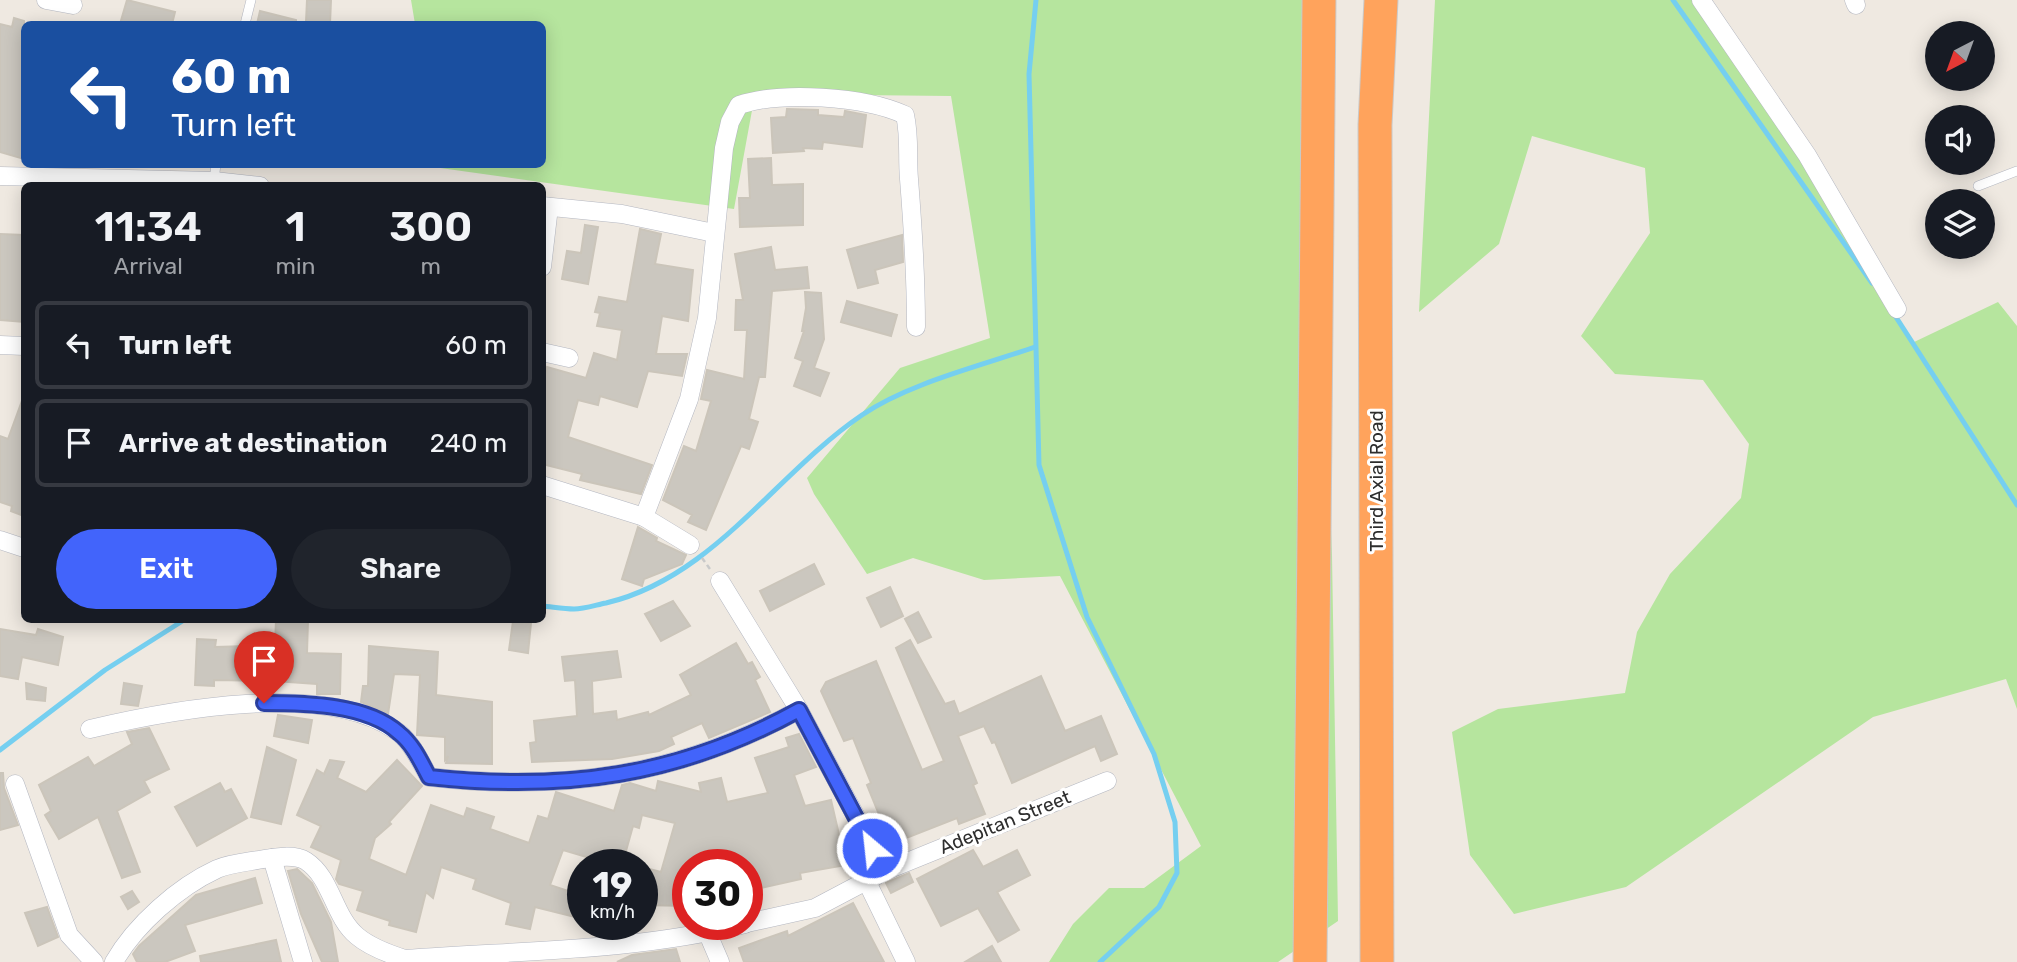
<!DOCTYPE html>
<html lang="en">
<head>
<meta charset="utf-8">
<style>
  body { margin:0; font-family:Rubik,sans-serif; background:#20242c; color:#f1f3f6; height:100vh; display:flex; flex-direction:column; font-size:26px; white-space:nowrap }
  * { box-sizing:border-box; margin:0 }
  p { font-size:23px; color:#9ea1a6 }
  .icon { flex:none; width:38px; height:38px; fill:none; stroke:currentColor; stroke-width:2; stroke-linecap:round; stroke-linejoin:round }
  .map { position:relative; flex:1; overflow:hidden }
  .panel { position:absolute; left:21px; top:182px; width:525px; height:441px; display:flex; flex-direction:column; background:#171b24; border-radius:10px; box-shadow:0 4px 18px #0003 }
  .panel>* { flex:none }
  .hud { position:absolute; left:21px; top:21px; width:525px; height:147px; border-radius:10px; box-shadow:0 4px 18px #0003; background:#1a4fa0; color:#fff; overflow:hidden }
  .needle { width:46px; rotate:221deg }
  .fabs { position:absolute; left:1925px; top:21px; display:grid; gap:14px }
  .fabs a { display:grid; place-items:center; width:70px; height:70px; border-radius:50%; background:#171b24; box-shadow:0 4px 18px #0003; font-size:35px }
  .speed { position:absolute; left:567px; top:849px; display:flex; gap:14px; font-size:35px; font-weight:700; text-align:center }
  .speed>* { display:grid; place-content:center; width:91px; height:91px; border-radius:50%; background:#171b24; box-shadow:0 4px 18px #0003; line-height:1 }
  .speed small { font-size:18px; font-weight:400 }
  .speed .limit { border:10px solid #d22; background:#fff; color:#111 }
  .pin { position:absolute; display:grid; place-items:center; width:60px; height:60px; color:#fff; margin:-72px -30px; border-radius:50% 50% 50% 0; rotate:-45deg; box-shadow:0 0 7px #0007 }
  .pin .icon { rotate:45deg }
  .me { position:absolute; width:77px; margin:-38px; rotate:332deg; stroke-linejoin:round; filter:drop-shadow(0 0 5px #0008) }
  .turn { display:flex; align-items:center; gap:24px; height:147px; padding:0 35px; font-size:32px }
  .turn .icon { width:91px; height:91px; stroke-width:2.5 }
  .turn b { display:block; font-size:49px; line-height:60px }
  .eta { display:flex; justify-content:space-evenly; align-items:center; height:119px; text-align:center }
  .eta b { font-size:42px; font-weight:600; line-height:49px }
  .cta { display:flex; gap:14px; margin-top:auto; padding:14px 35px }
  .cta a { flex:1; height:80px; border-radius:42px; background:#4264fb; color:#fff; font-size:28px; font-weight:600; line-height:80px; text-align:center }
  .cta a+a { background:#20242c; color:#f1f3f6 }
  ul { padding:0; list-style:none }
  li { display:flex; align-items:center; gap:21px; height:88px; margin:0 14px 10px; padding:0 21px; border:4px solid #363941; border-radius:10px }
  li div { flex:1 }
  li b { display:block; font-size:26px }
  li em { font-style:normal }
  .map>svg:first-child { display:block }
</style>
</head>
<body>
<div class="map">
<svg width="2017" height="962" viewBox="0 0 2017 962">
  <rect width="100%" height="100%" fill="#efe9e1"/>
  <!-- green -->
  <g fill="#b6e59e">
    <path d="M411,0H1328L1315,128L1332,555L1338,921L1278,962H1049L1073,924L1109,888H1144L1201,846L1060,576L984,580L913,558L867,574L814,494L807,478L900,368L990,338L951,96L755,94L734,209L426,166L542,164V24H415Z"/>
    <path d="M1435,0H1696L1766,102L1912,343L1998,302L2017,326V709L2006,679L1873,717L1626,887L1514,914L1470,855L1452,732L1498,709L1625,693L1637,632L1670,574L1741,498L1749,444L1703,380L1615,374L1581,336L1650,233L1645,168L1532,136L1499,244L1419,312Z"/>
  </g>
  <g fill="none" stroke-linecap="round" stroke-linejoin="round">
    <!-- stream -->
    <g stroke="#75cff0" stroke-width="5">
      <path d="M1036,0L1029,74L1039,465L1087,617L1154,754L1175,822L1177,873L1159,907L1100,962"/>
      <path d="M1673,0L1872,283"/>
      <path d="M1894,314L2017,505"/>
      <path d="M542,606C553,607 564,609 574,609C584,609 596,605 606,603C713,578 775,474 862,415C909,383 981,366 1035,347"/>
      <path d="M0,750L105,670L184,620"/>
    </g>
  </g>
  <!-- building -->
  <g fill="#cbc7bf" stroke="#cbc5ba" stroke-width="2">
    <path d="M127,0L175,12L172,24H120Z"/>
    <path d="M307,0H331L330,24L306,22Z"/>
    <path d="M260,11L296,20V24H257Z"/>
    <path d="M14,18L24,21V159L0,152V24L12,27Z"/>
    <path d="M787,109L818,110V115L844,117L845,111L866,115L862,147L823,142L822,149L803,148L804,151L773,153L771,118L786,117Z"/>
    <path d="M771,158L772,185L803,184V225L740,227L739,198H750L748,159Z"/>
    <path d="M585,225L598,227L588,284L562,279L567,251L581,253Z"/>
    <path d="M640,229L661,234L655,264L693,270L688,321L662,316L656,354H687L682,376L648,371L637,407L600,396L598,405L578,400L568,437L652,465L641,494L580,480L582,474L542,464V386L547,367L586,378L594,353L617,360L622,330L597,326L600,313L595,312L599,297L627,302Z"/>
    <path d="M0,234L24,235V322L0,320Z"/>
    <path d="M902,235L903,262L875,270L878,283L858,288L847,250Z"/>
    <path d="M771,247L775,270L807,267L809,288L772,291L765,377H759L749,419L758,422L749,449L741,446L706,530L688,522L692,515L663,500L684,446L696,451L711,401L701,399L707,370L744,379L747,330H735L736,300H743L735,254Z"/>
    <path d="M805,292L821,293L824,339L814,368L829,373L820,396L794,386L803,361L795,358L804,331H802L806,308Z"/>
    <path d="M847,301L897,315L891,336L841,322Z"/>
    <path d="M23,398H24V516L11,511L12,506L0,502V436L8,439Z"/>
    <path d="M638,527L657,538L656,541L686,555L682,564L644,579L642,586L622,579Z"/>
    <path d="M814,564L824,584L770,611L760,591Z"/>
    <path d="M890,587L903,616L881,627L867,598Z"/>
    <path d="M673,601L690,626L661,641L645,614Z"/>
    <path d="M918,612L931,637L918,643L905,619Z"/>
    <path d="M276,620H308L307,653L341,654L340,694H317V684L274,681L214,680V686L195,685L197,639L216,640L215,647L275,645Z"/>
    <path d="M513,621L531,623L528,653L509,650Z"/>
    <path d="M0,629L36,635L38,629L63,637L58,665L22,657L18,679L0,676Z"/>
    <path d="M910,640L945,704L954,701L959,714L1041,676L1065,731L1101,716L1117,754L1101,761L1095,746L1012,783L995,742L992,743L984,726L958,736L977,783L973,785L985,814L959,824L957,818L891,844L867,785L871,783L853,738L844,741L821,691L826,682L876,661L922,770L944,761L896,648Z"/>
    <path d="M736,643L748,664L752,662L760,677L755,680L770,712L709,738L702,723L671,737L674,744L659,751L612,759L532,762L530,743L536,742L534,721L577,716L575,680L565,681L562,657L617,651L621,677L592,681L593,714L616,711L617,720L648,712L649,715L691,695L680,675Z"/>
    <path d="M369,646L438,652L436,695L492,702V764L446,763L448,756L445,760V737L417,735L420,675L394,674L388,714L361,702L363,686H368Z"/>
    <path d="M26,683L46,688L45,701L27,699Z"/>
    <path d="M124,683L142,686L138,706L121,704Z"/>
    <path d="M278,715L312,720L308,743L274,736Z"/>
    <path d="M149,728L169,769L144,781L150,792L117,811L140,872L122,878L98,817L59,839L45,815L51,811L39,785L88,757L94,766L132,744L127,732Z"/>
    <path d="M799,734L816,767L794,775L805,806L831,800L846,865L800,873L801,879L747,891V864H688V906L642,905V867L661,872L675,823L642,815L639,828L633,826L624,858L600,861L563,850L550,885L583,896V919L535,907L530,929L506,924L511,903L473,889L476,879L441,867L433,898L426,892L416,932L389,925L390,921L357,910L363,891L339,884L336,879L341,860L311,847L321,826L297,815L317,770L324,774L330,760L344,762L337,778L366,792L397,760L422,786L389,822L391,824L375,838L369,859L406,875L431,805L464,817L467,808L494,817L490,829L529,843L538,816L548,819L556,792L614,811L622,785L630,783L656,791L658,781L701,792L699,783L721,778L727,802L768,793L755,758L789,747L786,738Z"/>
    <path d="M267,747L296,760L281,824L251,817Z"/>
    <path d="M0,773H3L4,788L18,825L0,830Z"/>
    <path d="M220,783L225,792L231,789L247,818L197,846L175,807Z"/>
    <path d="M973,850L983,867L1017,850L1030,875L997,892L1019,930L998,942L978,908L941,926L917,879Z"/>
    <path d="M297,869L312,883L331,922L338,962H322L301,914L288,871Z"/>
    <path d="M909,873L913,882L891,893L886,883Z"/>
    <path d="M255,878L262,903L185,925L195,951L165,962H137L133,954L139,946L196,895Z"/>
    <path d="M132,891L139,902L128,909L121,897Z"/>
    <path d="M853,903L884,962H744L739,948L787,931L788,936Z"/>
    <path d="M47,907L58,937L38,946L25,913Z"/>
    <path d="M276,940L281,962H201L200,956Z"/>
    <path d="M992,946L1001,962H965Z"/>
    <path d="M676,949L680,962H617L632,955Z"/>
  </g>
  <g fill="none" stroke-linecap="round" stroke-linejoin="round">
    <!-- service casing -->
    <g stroke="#b4b7c1" stroke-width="10">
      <g id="service">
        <path d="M245,24L251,0"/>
        <path d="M214,181L216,164"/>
        <path d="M1978,186L2017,171"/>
      </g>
    </g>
    <!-- minor casing -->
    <g stroke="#b4b7c1" stroke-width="19">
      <g id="minor">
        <path d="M46,0L73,5"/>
        <path d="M1701,0L1807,155L1897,309"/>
        <path d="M1854,0L1856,5"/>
        <path d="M0,176L214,181L260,186"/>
        <path d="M542,206L622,214L714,233"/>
        <path d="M542,267L549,207"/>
        <path d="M0,345L24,346"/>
        <path d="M542,352L569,358"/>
        <path d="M542,485L644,517L690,545"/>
        <path d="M644,517L689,399L707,318L724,148L730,122L739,105C781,91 864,96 905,115C910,137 907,157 909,179C913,229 916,277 916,327"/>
        <path d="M0,540L24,548"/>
        <path d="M720,581L799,710L885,871"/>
        <path d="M90,729C170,710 324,681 395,730C411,740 420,761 429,777C565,792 678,776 799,710"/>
        <path d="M15,784L69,935L94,962"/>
        <path d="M272,858L303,962"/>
        <path d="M867,882L906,962"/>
        <path d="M747,923L815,908L885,871L1107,781"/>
        <path d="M708,934L720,962"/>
        <path d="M114,962C135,925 178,887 217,869C231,863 248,862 264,859C276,857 295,854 306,861C332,878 333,916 357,936C370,947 389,954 405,959C521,950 631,952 745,924"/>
      </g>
    </g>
    <!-- motorway casing -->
    <g stroke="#c9c9c9" stroke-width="35">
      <g id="motorway">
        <path d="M1310,962L1319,0"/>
        <path d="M1377,962L1375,125L1381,0"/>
      </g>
    </g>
    <!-- path -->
    <path stroke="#c9c9c9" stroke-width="2.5" stroke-dasharray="5 3.5" stroke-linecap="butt" d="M702,558L710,569"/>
    <!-- service -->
    <use href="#service" stroke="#fff" stroke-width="9"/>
    <!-- minor -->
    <use href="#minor" stroke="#fff" stroke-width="18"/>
    <!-- motorway -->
    <use href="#motorway" stroke="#ffa35c" stroke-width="33"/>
  </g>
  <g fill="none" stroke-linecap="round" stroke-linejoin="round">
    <!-- route casing -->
    <g stroke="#2b41a3" stroke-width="18">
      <path id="route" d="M264,703C305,703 367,704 399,733C413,744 421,762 429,777C564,792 679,776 799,710L872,848"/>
    </g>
    <!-- route -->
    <use href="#route" stroke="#4264fb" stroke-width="12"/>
  </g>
  <g text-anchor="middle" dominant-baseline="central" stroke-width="6" stroke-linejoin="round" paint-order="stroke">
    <!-- street labels -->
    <g font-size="19" fill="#2e2e2e" stroke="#fff">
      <text transform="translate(1376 481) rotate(-90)">Third Axial Road</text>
      <text transform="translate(1005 822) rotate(-22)">Adepitan Street</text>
    </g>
  </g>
</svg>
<div class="fabs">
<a><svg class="needle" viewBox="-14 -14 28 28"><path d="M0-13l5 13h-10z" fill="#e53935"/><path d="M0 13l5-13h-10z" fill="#9ea1a6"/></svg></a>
<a><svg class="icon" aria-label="sound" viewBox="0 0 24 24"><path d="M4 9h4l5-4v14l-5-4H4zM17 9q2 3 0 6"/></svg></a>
<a><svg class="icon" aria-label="layers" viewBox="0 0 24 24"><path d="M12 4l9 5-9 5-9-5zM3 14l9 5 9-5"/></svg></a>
</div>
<div class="speed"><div>19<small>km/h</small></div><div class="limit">30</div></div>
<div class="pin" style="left:264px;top:703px;background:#d93025"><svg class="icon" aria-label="arrive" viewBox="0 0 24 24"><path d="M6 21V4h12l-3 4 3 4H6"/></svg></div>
<svg class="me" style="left:872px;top:848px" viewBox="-20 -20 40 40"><circle r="17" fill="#4264fb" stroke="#fff" stroke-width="3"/><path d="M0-11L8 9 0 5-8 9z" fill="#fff"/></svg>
<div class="hud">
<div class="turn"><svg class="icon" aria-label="left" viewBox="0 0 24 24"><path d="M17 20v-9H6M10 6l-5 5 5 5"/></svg><div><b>60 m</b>Turn left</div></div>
</div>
<section class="panel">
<div class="eta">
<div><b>11:34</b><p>Arrival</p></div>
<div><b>1</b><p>min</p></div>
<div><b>300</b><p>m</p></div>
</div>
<ul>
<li><svg class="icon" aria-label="left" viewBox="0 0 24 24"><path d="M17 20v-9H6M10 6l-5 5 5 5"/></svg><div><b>Turn left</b></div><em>60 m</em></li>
<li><svg class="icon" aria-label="arrive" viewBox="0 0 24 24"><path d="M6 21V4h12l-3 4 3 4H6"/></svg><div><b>Arrive at destination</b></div><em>240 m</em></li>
</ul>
<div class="cta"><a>Exit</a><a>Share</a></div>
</section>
</div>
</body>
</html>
